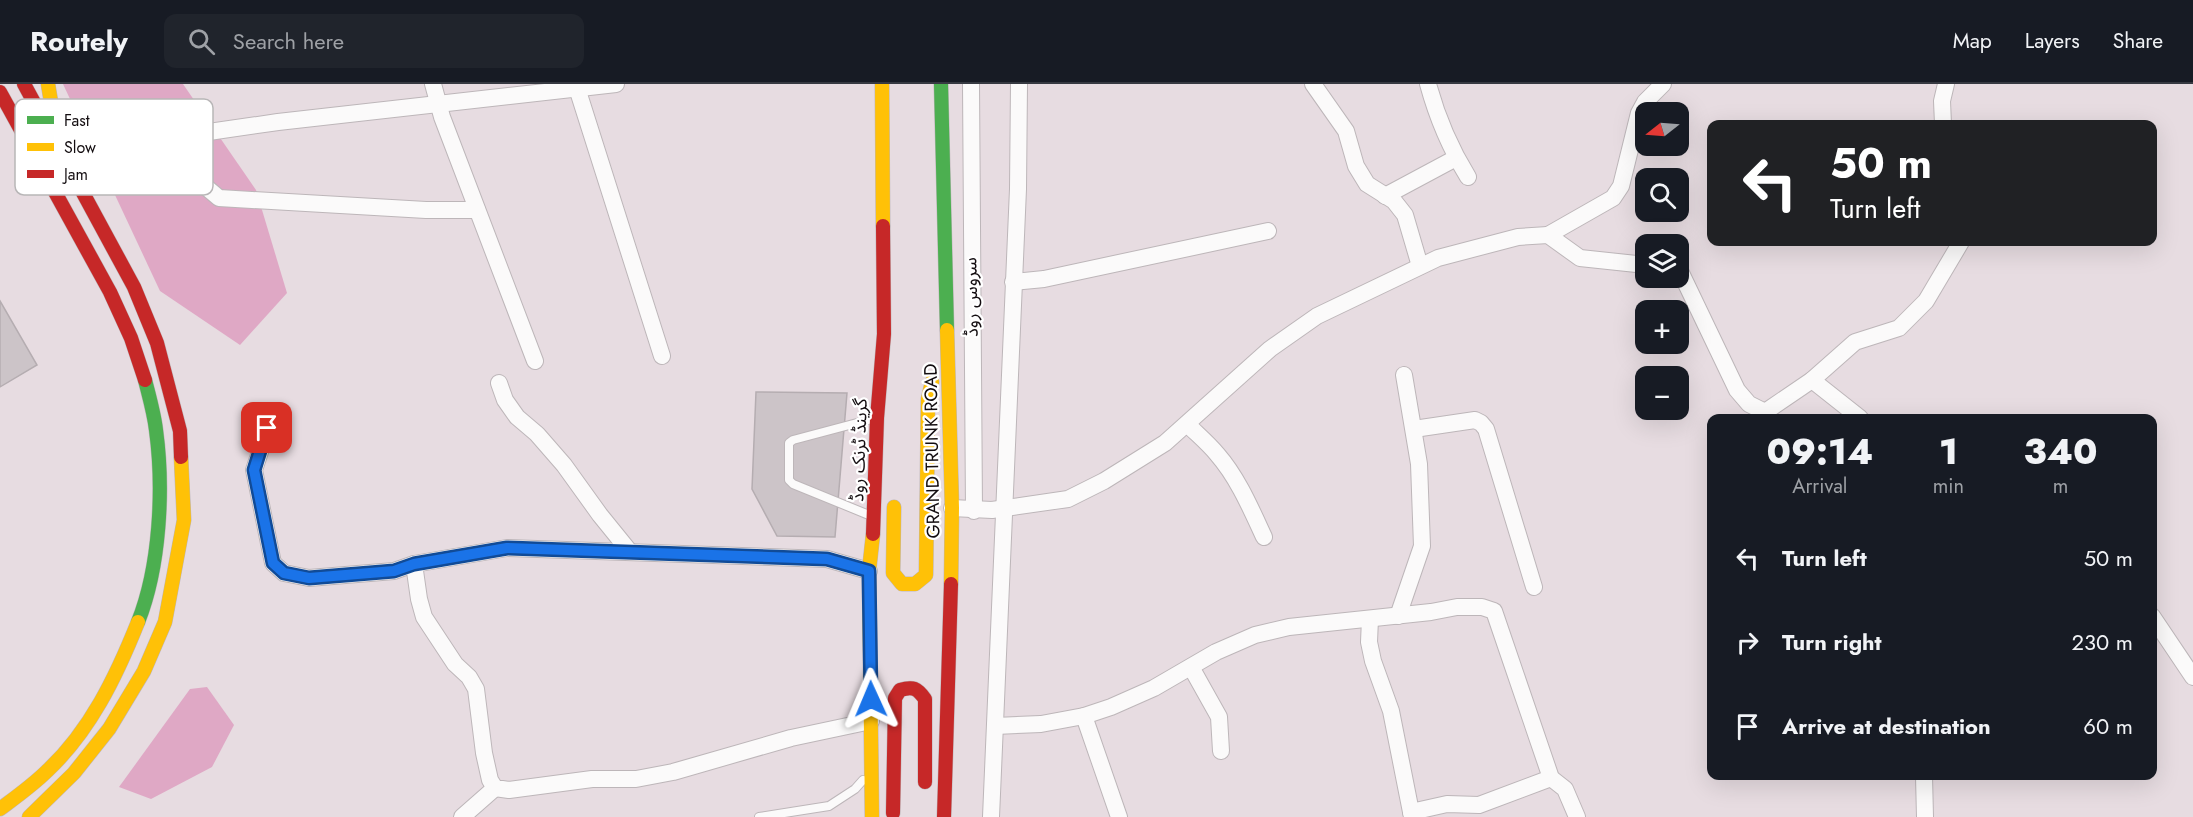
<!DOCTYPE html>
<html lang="en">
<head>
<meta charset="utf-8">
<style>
  body { margin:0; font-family:Jost,"Noto Sans Arabic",sans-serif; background:#20242c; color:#f1f3f6; height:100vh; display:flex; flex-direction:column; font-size:22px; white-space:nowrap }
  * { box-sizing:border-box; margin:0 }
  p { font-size:20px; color:#9ea1a6 }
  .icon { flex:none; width:33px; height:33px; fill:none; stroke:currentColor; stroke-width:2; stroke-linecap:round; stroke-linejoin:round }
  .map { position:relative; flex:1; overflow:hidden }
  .sheet { position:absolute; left:1707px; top:330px; width:450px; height:366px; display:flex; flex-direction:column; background:#171b24; border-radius:12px; box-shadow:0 6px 24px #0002 }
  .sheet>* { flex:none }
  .banner { position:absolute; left:1707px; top:36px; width:450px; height:126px; border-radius:12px; box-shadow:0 6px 24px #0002; background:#202124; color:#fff; overflow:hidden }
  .needle { width:39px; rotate:253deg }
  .tools { position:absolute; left:1635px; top:18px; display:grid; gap:12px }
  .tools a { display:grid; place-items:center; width:54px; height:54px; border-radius:12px; background:#171b24; box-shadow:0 6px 24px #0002; font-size:30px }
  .pin { position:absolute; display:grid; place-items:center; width:51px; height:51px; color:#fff; margin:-26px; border-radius:12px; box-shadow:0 3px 9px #0006 }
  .me { position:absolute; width:66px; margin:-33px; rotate:359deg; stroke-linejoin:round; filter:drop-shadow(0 0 4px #0008) }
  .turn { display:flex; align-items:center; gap:21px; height:126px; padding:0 24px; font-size:27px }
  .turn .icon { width:78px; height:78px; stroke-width:2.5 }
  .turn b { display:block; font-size:42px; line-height:51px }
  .eta { display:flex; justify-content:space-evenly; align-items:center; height:102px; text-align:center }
  .eta b { font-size:36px; font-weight:800; line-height:42px }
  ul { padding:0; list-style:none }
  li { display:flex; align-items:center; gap:18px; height:84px; padding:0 24px }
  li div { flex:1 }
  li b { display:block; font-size:22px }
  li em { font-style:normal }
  header { display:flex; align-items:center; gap:36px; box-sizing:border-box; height:84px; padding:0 30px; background:#171b24; border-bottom:2px solid #363941 }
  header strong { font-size:28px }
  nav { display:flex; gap:33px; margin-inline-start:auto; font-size:21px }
  .search { width:420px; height:54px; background:#20242c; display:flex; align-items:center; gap:15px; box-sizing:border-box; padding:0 21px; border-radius:12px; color:#9ea1a6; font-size:22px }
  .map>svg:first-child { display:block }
</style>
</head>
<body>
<header>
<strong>Routely</strong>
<div class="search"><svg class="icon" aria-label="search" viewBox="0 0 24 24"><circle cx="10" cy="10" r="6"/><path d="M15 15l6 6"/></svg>Search here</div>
<nav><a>Map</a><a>Layers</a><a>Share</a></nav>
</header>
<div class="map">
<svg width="2193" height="733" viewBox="0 0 2193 733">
  <rect width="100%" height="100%" fill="#e7dce1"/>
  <!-- water -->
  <g fill="#dfa8c5">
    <path d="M63,0H183L256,106L287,209L240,261L160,207Z"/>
    <path d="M207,603L234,641L212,683L151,715L119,703L190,605Z"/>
  </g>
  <!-- building -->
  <g fill="#ccc4c8" stroke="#b5adb1" stroke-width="1.5">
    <path d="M0,217L37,281L0,303Z"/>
    <path d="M756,308L847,309L835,453L777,452L752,405Z"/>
  </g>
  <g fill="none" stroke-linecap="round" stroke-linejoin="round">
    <!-- lane casing -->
    <g stroke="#bdb6b9" stroke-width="10">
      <g id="lane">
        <path d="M869,431L793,400L789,396V359L793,356L872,335"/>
        <path d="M759,733L829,722L855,705L863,696"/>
      </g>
    </g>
    <!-- street casing -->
    <g stroke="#bdb6b9" stroke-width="18">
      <g id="street">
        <path d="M433,0L442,33L535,277"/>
        <path d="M971,0L974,427"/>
        <path d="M1313,0L1346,47L1356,82L1367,100L1394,117L1405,131L1420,182"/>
        <path d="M1428,0C1437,33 1450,64 1468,93"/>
        <path d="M577,4L662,272"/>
        <path d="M1943,40L1942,17L1946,0"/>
        <path d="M176,53L200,98L219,114L426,126H477"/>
        <path d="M67,81L133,59L278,38L616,0"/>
        <path d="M1385,112L1456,74"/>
        <path d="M1548,151L1613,114L1621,102L1639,29L1645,18L1663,0"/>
        <path d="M1678,189H1681L1737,306L1749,320L1765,328"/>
        <path d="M1013,198L1044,195L1268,147"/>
        <path d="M1812,296L1860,334"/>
        <path d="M499,299L505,316L517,333L537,350L564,381L600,431L630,468"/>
        <path d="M1764,334L1765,328L1812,296L1855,258L1899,244L1926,217L1961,158"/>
        <path d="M1187,340C1197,350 1208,359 1217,370C1238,394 1251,425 1264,453"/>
        <path d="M268,344L254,386L273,479L284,489L309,494L394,487L414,480L507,464L827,475L869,487"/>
        <path d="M1414,345L1475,336L1481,339L1486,345L1534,503"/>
        <path d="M952,424L992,426L1068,415L1104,397L1165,359L1270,265L1317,232L1438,174L1518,153L1548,151L1580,174L1646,181"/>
        <path d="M414,480L419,515L424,533L455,580L469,593L476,605L484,669L490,696L495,704L509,706L592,695H636L673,688L791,654L871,637"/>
        <path d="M1398,532L1422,462L1419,380L1404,291"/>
        <path d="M2152,532L2193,593"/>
        <path d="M1370,535L1369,558L1373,577L1391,627L1412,733"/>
        <path d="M1191,583L1219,633L1221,667"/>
        <path d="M1084,632L1119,733"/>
        <path d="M995,642L1041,640L1084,632L1111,623L1154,604L1216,568L1255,551L1289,543L1431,528L1457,523H1482L1494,527L1551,694L1565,705L1577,733"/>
        <path d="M1924,692L1925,733"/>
        <path d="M1411,728L1447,720L1479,721L1551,694"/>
        <path d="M462,733L495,704"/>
        <path d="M991,733L1018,105L1019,0"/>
      </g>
    </g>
    <!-- fast casing -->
    <g stroke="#bdb6b9" stroke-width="15">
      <g id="fast">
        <path d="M941,0L947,246"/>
        <path d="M138,538C160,483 164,405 156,346C154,329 149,312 145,296"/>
      </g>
    </g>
    <!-- slow casing -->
    <g stroke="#bdb6b9" stroke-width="15">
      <g id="slow">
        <path d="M48,0L56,48"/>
        <path d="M882,0L883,142"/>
        <path d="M947,246L952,424L951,500"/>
        <path d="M894,423L893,489L902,500H915L926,491L928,315L932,298"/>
        <path d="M0,725C16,713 33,701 47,687C90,647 116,593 138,538"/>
        <path d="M29,733L74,689L109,645L144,587L165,538L184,436L181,373"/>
        <path d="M872,733L869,487L873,450"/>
      </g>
    </g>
    <!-- jam casing -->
    <g stroke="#bdb6b9" stroke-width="15">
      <g id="jam">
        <path d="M24,0L134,203L157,259L180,347L181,373"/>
        <path d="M0,8L110,208L131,254L145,296"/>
        <path d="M873,450L877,334L884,250L883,142"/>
        <path d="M893,729L895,614L900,606C913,602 917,604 925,615V698"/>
        <path d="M944,733L951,500"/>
      </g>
    </g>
    <!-- lane -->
    <use href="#lane" stroke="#fbfafa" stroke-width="8"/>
    <!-- street -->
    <use href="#street" stroke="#fbfafa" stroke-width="16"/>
    <!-- fast -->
    <use href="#fast" stroke="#4caf50" stroke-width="14"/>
    <!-- slow -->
    <use href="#slow" stroke="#ffc107" stroke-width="14"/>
    <!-- jam -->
    <use href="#jam" stroke="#c62828" stroke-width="14"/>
  </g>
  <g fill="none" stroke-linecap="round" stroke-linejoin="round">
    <!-- route casing -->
    <g stroke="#114b97" stroke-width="15">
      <path id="route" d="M267,344L254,386L273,479L284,489L309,494L394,487L414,480L507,464L827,475L869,487L871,615"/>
    </g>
    <!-- route -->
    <use href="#route" stroke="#1a73e8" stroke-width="10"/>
  </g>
  <g text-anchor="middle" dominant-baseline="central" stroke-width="4.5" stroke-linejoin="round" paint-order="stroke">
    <!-- street labels -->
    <g font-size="18" fill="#130d10" stroke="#fff">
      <text transform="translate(971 213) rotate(-91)">سروس روڈ</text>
      <text transform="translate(859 366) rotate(-88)">گرینڈ ٹرنک روڈ</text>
      <text transform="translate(932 367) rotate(-91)">GRAND TRUNK ROAD</text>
    </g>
  </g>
  <!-- legend -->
  <rect x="15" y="15" width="198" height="96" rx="9" fill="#fff" stroke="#b8b6b7" stroke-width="1.5"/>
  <rect x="27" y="32" width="27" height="8" fill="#4caf50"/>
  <rect x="27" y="59" width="27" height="8" fill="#ffc107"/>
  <rect x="27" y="86" width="27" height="8" fill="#c62828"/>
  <g font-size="16" fill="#130d10">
    <text x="64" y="42">Fast</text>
    <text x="64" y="69">Slow</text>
    <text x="64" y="96">Jam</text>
  </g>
</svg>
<div class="tools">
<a><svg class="needle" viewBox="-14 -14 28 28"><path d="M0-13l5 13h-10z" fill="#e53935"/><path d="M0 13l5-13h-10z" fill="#9ea1a6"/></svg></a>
<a><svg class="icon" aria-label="search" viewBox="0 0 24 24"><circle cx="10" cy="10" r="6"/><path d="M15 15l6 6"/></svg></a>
<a><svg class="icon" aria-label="layers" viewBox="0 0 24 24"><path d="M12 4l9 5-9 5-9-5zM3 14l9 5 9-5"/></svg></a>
<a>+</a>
<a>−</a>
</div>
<div class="pin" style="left:267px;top:344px;background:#d93025"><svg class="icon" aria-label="arrive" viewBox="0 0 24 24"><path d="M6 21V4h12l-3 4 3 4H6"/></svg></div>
<svg class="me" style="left:871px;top:615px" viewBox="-20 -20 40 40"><path d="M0-17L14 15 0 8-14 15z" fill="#1a73e8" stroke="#fff" stroke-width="4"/></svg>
<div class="banner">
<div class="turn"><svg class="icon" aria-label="left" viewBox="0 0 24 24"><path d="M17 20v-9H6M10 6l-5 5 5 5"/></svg><div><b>50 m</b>Turn left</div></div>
</div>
<section class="sheet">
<div class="eta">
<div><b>09:14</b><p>Arrival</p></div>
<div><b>1</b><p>min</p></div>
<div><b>340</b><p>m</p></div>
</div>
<ul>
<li><svg class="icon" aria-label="left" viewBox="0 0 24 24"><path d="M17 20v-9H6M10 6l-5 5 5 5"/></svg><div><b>Turn left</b></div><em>50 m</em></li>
<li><svg class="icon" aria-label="right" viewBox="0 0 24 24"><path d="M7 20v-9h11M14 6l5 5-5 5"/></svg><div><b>Turn right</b></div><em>230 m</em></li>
<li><svg class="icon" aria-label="arrive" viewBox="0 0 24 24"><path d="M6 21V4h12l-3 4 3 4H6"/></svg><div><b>Arrive at destination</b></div><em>60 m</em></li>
</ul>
</section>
</div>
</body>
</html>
